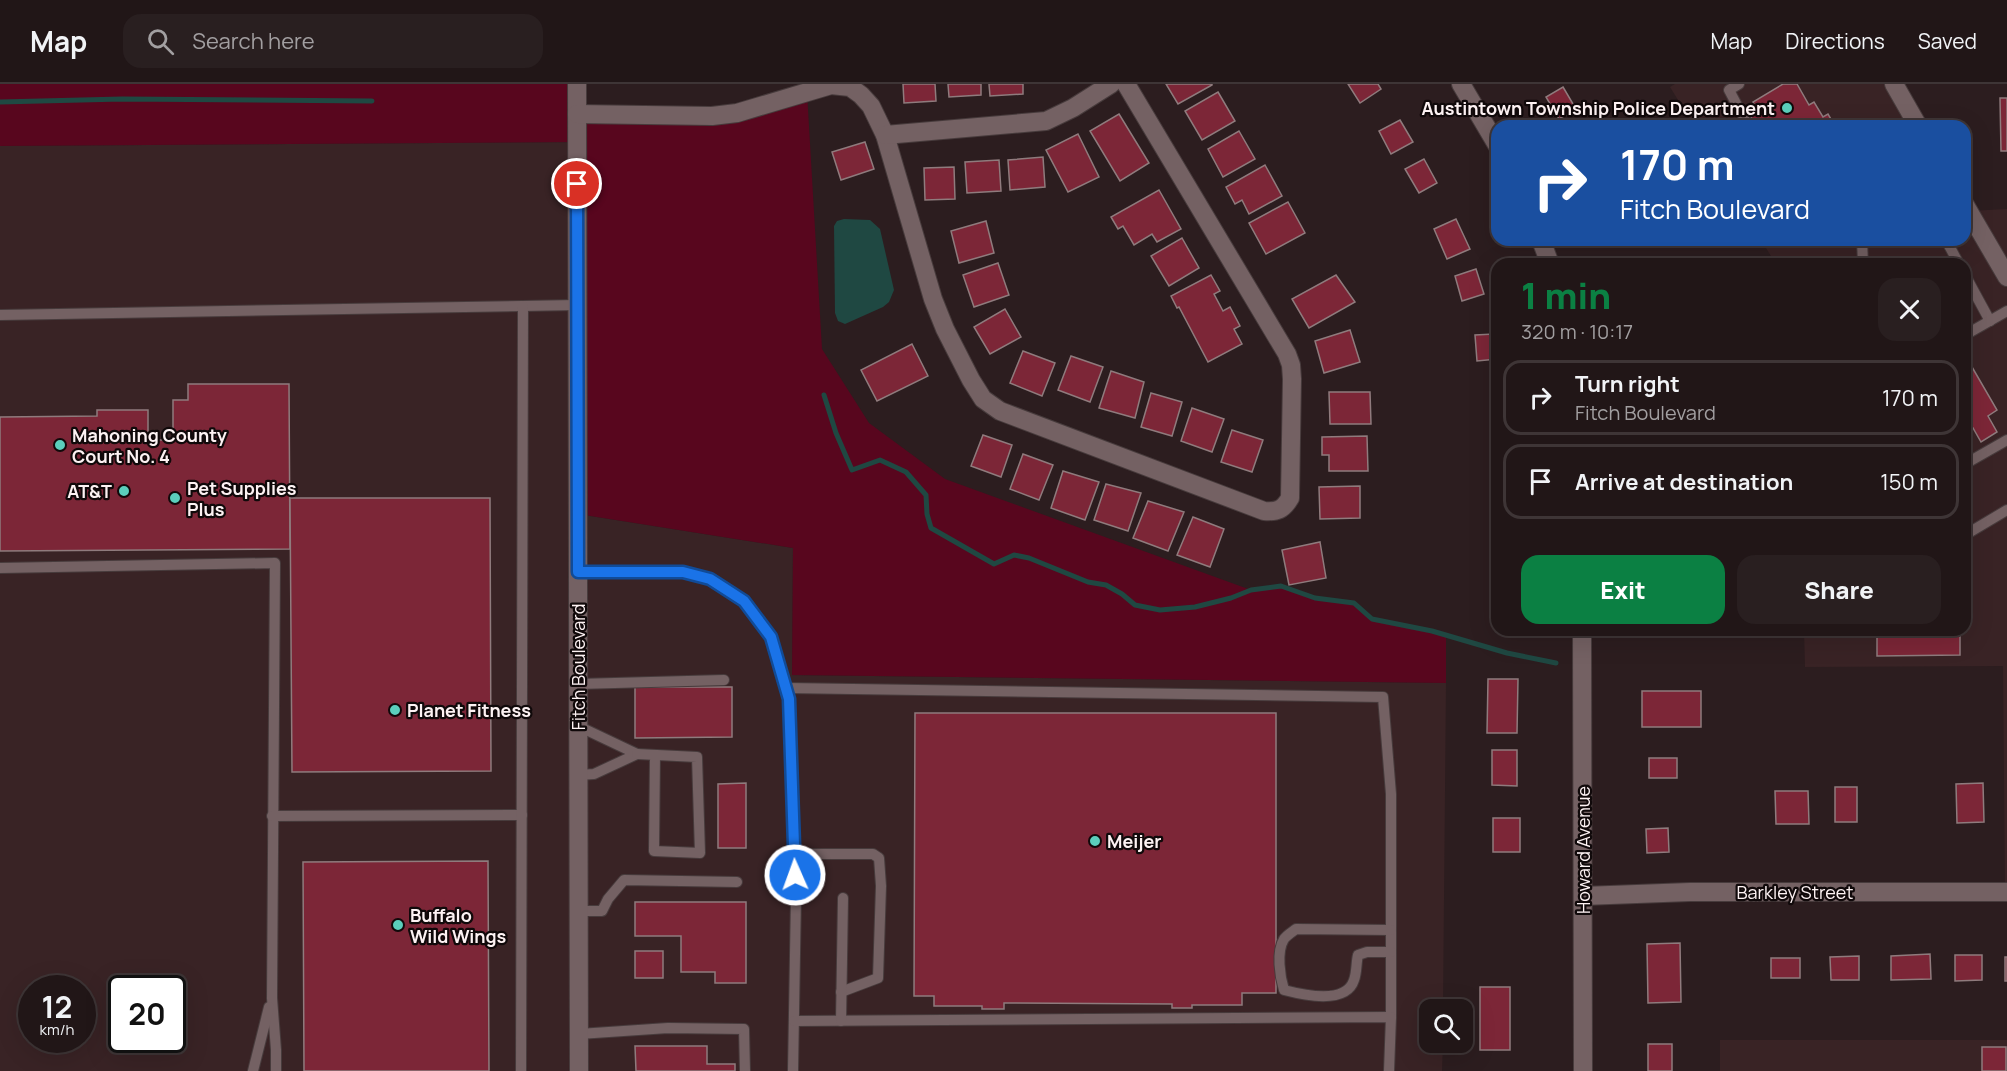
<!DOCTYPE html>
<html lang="en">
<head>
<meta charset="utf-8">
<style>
  body { margin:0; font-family:Manrope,sans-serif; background:#291f20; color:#f1f3f6; height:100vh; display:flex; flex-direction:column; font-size:22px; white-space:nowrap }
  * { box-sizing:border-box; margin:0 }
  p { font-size:20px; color:#a29fa1 }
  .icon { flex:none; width:33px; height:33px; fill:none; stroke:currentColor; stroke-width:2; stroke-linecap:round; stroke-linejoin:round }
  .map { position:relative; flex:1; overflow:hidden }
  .details { position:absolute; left:1491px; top:174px; width:480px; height:378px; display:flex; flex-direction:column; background:#211617; border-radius:18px; box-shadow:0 6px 24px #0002,0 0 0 2px #3e3536 }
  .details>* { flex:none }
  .top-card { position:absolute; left:1491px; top:36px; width:480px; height:126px; border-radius:18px; box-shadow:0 6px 24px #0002,0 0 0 2px #3e3536; background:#1a4fa0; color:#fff; overflow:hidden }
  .controls { position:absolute; left:1419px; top:915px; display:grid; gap:12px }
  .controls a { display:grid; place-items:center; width:54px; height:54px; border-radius:12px; background:#211617; box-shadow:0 6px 24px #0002,0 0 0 2px #3e3536; font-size:30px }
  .speed { position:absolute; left:18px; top:891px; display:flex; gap:12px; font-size:30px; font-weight:700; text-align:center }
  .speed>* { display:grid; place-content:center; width:78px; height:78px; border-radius:50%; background:#211617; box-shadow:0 6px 24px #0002,0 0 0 2px #3e3536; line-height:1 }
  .speed small { font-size:15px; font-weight:400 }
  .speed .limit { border:3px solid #111; border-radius:9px; background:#fff; color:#111 }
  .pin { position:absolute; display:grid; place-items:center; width:51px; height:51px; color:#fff; margin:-26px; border:3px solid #fff; border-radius:50%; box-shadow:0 2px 6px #0007 }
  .me { position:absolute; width:66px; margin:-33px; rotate:358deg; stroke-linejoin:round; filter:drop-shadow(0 0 4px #0008) }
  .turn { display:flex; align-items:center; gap:21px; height:126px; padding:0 30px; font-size:27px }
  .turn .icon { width:78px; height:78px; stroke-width:2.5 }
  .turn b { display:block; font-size:42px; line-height:51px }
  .round { display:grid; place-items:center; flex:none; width:63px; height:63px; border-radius:18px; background:#291f20 }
  .overview { display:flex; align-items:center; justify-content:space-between; height:102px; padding:0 30px }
  h1 { font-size:36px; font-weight:800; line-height:45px; color:#0b8043 }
  .cta { display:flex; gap:12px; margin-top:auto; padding:12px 30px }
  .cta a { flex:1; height:69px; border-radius:18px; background:#0b8043; color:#fff; font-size:24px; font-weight:800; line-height:69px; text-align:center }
  .cta a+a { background:#291f20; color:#f1f3f6 }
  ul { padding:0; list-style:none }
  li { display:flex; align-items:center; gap:18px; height:75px; margin:0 12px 9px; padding:0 18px; border:3px solid #3e3536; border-radius:18px }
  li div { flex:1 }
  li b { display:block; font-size:22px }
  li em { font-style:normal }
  header { display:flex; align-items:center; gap:36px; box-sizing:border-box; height:84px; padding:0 30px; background:#211617; border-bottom:2px solid #3e3536 }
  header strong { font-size:28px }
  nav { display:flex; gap:33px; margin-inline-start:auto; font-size:21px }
  .search { width:420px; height:54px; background:#291f20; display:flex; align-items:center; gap:15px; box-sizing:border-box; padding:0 21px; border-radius:18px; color:#a29fa1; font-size:22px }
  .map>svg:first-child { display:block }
</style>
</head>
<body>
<header>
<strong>Map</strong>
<div class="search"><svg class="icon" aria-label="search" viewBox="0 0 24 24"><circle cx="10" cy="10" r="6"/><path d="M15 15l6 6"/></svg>Search here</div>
<nav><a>Map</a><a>Directions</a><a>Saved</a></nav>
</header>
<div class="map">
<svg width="2007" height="987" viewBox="0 0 2007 987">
  <rect width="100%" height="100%" fill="#2c1d1f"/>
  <!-- built -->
  <g fill="#392325" fill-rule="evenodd">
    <path d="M1675,0H1894L1918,42H1694L1670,3Z"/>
    <path d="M577,58L578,430L793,464L792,591L1446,599L1443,925L1430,926V958L1443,959L1442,987H0V62ZM32,904H82V956H32ZM122,904H172V956H122Z"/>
    <path d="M1965,121L1969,127L2007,125V808H2005L2003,582L1805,583L1804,546H1965V180H1776L1761,156H1965Z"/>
    <rect x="1720" y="956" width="287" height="31"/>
  </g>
  <!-- green -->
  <path fill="#58061e" d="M0,0H577V30L712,32L807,8L822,265L869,339L945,395L1251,506L1281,502L1315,514L1354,519L1372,535L1446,551V599L792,591L793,464L578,430L577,58L0,62Z"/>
  <!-- water -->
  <path fill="#1f4842" d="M844,135L870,136L880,145L894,206L889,218L883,223L845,240L838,237L835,229L834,142L837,137Z"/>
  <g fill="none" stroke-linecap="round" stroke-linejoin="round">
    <!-- stream -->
    <g stroke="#1f4842" stroke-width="5">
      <path d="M0,18L122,15L372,17"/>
      <path d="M824,311L836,349L852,386L880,376L906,388L926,411L927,430L931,444L994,480L1014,471L1029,474L1088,498L1106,501L1122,510L1135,521L1160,526L1195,523L1231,514L1251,506L1281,502L1315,514L1354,519L1372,535L1432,547L1507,569L1556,579"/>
    </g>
  </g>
  <!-- building -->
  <g fill="#7c2637" stroke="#8f7b7d" stroke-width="1.5">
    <path d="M903,0H935L936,17L904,19Z"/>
    <path d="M948,0H981V11L949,13Z"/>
    <path d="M989,0H1023V10L990,12Z"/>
    <path d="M1166,0H1212V1L1178,20Z"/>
    <path d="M1348,0H1378L1381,5L1360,19Z"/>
    <path d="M1783,0H1797L1809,21L1814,18L1823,33L1828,30L1835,42H1756L1750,31L1758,27L1753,18Z"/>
    <path d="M1563,3L1576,25L1559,35L1546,13Z"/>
    <path d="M1218,8L1235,37L1202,56L1185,27Z"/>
    <path d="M2000,14H2007V67H2001Z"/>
    <path d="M1119,30L1149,79L1120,97L1090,47Z"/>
    <path d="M1400,36L1413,58L1391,70L1379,47Z"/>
    <path d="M1239,47L1255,75L1223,93L1208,65Z"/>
    <path d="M1078,50L1099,93L1068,108L1046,66Z"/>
    <path d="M865,58L874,85L841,96L832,68Z"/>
    <path d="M1043,73L1045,103L1010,106L1008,76Z"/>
    <path d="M1424,75L1437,99L1419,109L1405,85Z"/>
    <path d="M999,76L1001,107L967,109L965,78Z"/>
    <path d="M1265,81L1282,112L1249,130L1242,116L1235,120L1226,103Z"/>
    <path d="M954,83L955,115L925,116L924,84Z"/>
    <path d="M1159,106L1181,145L1157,158L1152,150L1134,161L1123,142L1118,145L1111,133Z"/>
    <path d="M1288,118L1305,149L1266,170L1249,139Z"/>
    <path d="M1456,135L1470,165L1447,175L1434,145Z"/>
    <path d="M986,137L994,169L959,179L951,147Z"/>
    <path d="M1182,154L1199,184L1169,202L1151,172Z"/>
    <path d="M998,179L1009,211L974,223L963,191Z"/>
    <path d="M1476,185L1484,210L1462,217L1455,192Z"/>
    <path d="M1211,191L1220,207L1214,210L1223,227L1230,223L1240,242L1234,245L1242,260L1208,278L1179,223L1177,224L1171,212Z"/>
    <path d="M1336,191L1355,218L1309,244L1292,215Z"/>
    <path d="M1005,225L1021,253L990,270L974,243Z"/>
    <path d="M1350,246L1360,278L1324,289L1315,257Z"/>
    <path d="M1494,250L1497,275L1477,277L1475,251Z"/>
    <path d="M912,260L928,292L877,317L861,286Z"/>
    <path d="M1023,267L1055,279L1042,312L1010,299Z"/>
    <path d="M1071,272L1103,283L1090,318L1058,306Z"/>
    <path d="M1972,283L1997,326L1988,332L1997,348L1981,358L1973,344L1965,348V287Z"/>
    <path d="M1111,287L1144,298L1135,334L1099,324Z"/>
    <path d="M188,300H289L290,465L0,467V333L97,332V326H148V356H173V316H188Z"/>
    <path d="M1329,308H1370L1371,340H1330Z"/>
    <path d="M1151,309L1182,318L1172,352L1141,343Z"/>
    <path d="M1493,314H1497V348H1494Z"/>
    <path d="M1192,324L1224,335L1212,368L1181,357Z"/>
    <path d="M1232,346L1263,356L1252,388L1221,378Z"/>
    <path d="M983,351L1012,361L1001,393L971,382Z"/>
    <path d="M1367,352L1368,387H1329V371H1322V353Z"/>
    <path d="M1023,370L1053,381L1039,416L1010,405Z"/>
    <path d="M1493,374H1497V407H1494Z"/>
    <path d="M1063,387L1099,398L1085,436L1051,424Z"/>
    <path d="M1106,400L1141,409L1128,447L1094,436Z"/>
    <path d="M1360,402V434L1320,435L1319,403Z"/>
    <path d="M290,414H490L491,687L292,688Z"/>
    <path d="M1148,417L1184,428L1168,467L1133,454Z"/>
    <path d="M1193,433L1224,445L1210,483L1177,471Z"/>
    <rect x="1494" y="438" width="3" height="34"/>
    <path d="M1320,458L1326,494L1289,501L1282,466Z"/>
    <rect x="1495" y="499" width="2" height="35"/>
    <path d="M1877,546H1960V571L1877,572Z"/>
    <path d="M1488,595H1518L1517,649H1487Z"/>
    <path d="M635,603H732V653L635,654Z"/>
    <rect x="1642" y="607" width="59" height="36"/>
    <path d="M915,629H1276V909H1242V921H1192V924H1172V920L1004,919V925H982V922H934V912H914Z"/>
    <path d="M1492,666H1517V702L1492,701Z"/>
    <rect x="1649" y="674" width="28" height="20"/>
    <path d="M746,699V764H718V700Z"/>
    <path d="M1983,699L1984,738L1957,739L1956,700Z"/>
    <rect x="1835" y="703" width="22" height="35"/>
    <path d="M1775,707H1808L1809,740H1776Z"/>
    <rect x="1493" y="734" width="27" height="34"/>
    <path d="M1668,744L1669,768L1647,769L1646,745Z"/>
    <path d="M488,777L489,987H304L303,778Z"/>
    <path d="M635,818H746V899H715V888H681V852H635Z"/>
    <path d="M1680,859L1681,918L1648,919L1647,860Z"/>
    <rect x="635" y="867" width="28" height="27"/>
    <path d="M1930,870L1931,895L1891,896V872Z"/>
    <path d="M1955,871H1982V896L1955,897Z"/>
    <path d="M1859,872V896H1831L1830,873Z"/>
    <rect x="2005" y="873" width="2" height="24"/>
    <rect x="1771" y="874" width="29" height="20"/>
    <rect x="1480" y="903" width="30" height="63"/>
    <rect x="1648" y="960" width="24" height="27"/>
    <path d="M635,962H707V980H735V987H636Z"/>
    <rect x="1982" y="963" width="24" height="24"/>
  </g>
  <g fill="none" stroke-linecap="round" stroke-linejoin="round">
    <!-- lane casing -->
    <g stroke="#473b3c" stroke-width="12">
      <g id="lane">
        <path d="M1739,0L1729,6L1748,42"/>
        <path d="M1862,156L1863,180"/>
        <path d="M1946,156L1959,180"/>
        <path d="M1965,191L1990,237"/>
        <path d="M0,231L577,221"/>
        <path d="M1965,251L2007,227"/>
        <path d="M1965,380L2007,356"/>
        <path d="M1965,451L2007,426"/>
        <path d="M0,484L275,479L272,914L276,966V987"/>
        <path d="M578,488H683L710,495L744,517L771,553L789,615L796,812L793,987"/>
        <path d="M578,600L724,596"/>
        <path d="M786,604L1383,613L1391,710V933"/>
        <path d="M578,642L637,670L594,690L578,691"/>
        <path d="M637,670L697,673L700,769L654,767L655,671"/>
        <path d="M272,732L522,731"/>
        <path d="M794,770H873L879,774L881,802L878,894L841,908"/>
        <path d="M579,827H602L608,815L624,796L737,798"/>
        <path d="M1391,868H1367L1358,871C1356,879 1357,888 1354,896C1346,921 1303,911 1284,906C1280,893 1276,868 1284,855C1287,851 1292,848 1296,845L1391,846"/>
        <path d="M794,937L1391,933L1389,987"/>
        <path d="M841,937L843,814"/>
        <path d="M579,950L668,944L744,945L745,987"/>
        <path d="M253,987L269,923"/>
        <path d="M521,987L523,222"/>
      </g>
    </g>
    <!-- street casing -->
    <g stroke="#473b3c" stroke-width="20">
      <g id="street">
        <path d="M577,0L579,987"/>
        <path d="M1461,0L1497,61"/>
        <path d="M577,30L712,32L737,29L831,1L850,3L861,11L871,22L885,51L933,215L945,245L971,296L983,315L1000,327L1264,427C1277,428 1283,426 1290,414L1292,295L1291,281L1287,270L1126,0"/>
        <path d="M885,51L1046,37L1073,24L1111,0"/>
        <path d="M1541,156L1550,180"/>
        <path d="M1582,546L1583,987"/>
        <path d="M1583,812L1690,808H2007"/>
      </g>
    </g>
    <!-- secondary casing -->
    <g stroke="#473b3c" stroke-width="20">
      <g id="secondary">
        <path d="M1894,0L1918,42"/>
        <path d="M1965,121L2007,193"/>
      </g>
    </g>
    <!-- lane -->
    <use href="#lane" stroke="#746163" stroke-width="10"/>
    <!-- street -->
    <use href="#street" stroke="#746163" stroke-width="18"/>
    <!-- secondary -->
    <use href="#secondary" stroke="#746163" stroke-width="18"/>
  </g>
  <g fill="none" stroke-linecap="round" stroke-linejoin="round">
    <!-- route casing -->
    <g stroke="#114b97" stroke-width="15">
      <path id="route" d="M577,100L578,488H683L710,495L744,517L771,553L789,615L795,791"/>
    </g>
    <!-- route -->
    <use href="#route" stroke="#1a73e8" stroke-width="10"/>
  </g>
  <!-- markers -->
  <g fill="#5bcebc" stroke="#10090a" stroke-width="2">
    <circle cx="1787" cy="24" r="6"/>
    <circle cx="60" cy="361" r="6"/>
    <circle cx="124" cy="407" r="6"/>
    <circle cx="175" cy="414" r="6"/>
    <circle cx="395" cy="626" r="6"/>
    <circle cx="1095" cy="757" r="6"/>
    <circle cx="398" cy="841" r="6"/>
  </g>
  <g text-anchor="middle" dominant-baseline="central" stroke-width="4.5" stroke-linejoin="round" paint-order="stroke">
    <!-- poi labels -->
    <g font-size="18" font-weight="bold" fill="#fdf2f3" stroke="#10090a" text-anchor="start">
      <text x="1775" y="24" text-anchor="end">Austintown Township Police Department</text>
      <text x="72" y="351">Mahoning County<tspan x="72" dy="21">Court No. 4</tspan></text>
      <text x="187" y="404">Pet Supplies<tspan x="187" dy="21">Plus</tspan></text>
      <text x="112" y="407" text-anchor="end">AT&amp;T</text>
      <text x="407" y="626">Planet Fitness</text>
      <text x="1107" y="757">Meijer</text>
      <text x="410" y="831">Buffalo<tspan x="410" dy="21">Wild Wings</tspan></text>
    </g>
    <!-- street labels -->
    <g font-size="18" fill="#fdf2f3" stroke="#10090a">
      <text transform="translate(578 583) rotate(-90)">Fitch Boulevard</text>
      <text transform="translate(1583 766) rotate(-90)">Howard Avenue</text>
      <text x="1795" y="808">Barkley Street</text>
    </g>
  </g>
</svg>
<div class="controls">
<a><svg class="icon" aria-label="search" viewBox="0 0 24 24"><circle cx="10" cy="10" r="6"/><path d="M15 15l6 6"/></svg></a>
</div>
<div class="speed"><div>12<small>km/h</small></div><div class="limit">20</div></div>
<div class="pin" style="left:577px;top:100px;background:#d93025"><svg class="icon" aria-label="arrive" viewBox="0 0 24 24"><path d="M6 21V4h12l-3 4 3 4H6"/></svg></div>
<svg class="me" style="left:795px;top:791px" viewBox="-20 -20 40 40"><circle r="17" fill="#1a73e8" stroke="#fff" stroke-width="3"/><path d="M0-11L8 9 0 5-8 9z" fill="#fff"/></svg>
<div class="top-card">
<div class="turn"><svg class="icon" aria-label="right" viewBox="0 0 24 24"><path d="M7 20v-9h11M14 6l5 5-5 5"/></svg><div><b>170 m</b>Fitch Boulevard</div></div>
</div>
<section class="details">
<div class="overview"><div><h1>1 min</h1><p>320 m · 10:17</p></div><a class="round"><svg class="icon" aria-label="close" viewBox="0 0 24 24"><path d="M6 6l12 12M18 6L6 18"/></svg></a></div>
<ul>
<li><svg class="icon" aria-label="right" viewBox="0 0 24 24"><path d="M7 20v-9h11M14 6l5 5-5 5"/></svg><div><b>Turn right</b><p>Fitch Boulevard</p></div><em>170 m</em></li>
<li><svg class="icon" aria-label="arrive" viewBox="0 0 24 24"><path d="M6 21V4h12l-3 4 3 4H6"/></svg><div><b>Arrive at destination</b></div><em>150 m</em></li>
</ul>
<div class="cta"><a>Exit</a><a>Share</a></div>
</section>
</div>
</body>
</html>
